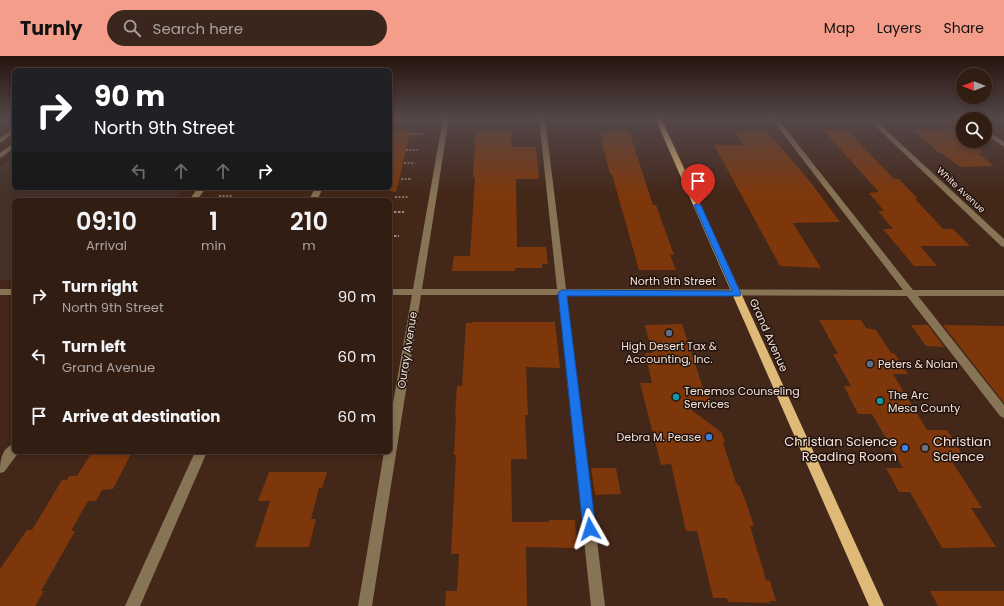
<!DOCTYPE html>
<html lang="en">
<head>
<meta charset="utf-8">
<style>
  body { margin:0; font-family:Poppins,sans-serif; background:#3a261c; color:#f1f3f6; height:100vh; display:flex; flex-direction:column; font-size:15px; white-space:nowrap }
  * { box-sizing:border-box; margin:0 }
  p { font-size:13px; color:#a8a2a0 }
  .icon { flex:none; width:22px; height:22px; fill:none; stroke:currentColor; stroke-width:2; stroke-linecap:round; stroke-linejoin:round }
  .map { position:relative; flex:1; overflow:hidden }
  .sheet { position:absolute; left:12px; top:142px; width:380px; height:256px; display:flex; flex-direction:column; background:#321d13; border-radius:6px; box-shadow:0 2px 6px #0003,0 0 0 1px #4d3b33 }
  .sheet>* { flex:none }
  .guide { position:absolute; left:12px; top:12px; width:380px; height:122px; border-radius:6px; box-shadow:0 2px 6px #0003,0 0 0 1px #4d3b33; background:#202124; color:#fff; overflow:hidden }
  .needle { width:26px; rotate:270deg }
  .buttons { position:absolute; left:956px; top:12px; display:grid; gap:8px }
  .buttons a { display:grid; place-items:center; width:36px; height:36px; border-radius:50%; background:#321d13; box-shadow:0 2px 6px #0003,0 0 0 1px #4d3b33; font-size:20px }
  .pin { position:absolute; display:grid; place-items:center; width:34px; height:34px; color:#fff; margin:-41px -17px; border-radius:50% 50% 50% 0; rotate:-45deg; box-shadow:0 0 4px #0007 }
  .pin .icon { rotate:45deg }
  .me { position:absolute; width:44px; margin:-22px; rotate:354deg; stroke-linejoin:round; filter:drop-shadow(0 0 3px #0008) }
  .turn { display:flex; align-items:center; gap:14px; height:84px; padding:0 16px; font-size:18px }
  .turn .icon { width:52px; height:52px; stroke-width:2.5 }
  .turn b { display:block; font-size:28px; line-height:34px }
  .lanes { display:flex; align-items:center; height:38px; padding:0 16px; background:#0003; justify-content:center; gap:20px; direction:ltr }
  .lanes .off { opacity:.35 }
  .eta { display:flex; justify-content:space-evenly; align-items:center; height:68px; text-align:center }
  .eta b { font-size:24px; font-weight:600; line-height:28px }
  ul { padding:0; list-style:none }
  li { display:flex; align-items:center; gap:12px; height:60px; padding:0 16px }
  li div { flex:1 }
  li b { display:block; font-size:15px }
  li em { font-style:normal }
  header { display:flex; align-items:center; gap:24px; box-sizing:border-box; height:56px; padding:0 20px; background:#f49d8b; color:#111 }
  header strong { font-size:19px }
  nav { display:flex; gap:22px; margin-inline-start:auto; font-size:14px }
  .search { width:280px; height:36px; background:#3a261c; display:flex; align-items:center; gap:10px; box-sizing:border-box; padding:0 14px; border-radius:22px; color:#a8a2a0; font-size:15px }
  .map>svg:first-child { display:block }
</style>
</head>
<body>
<header>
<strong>Turnly</strong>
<div class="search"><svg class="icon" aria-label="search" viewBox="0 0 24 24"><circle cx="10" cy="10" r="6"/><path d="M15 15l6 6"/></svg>Search here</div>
<nav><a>Map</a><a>Layers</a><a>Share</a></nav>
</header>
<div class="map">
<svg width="1004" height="550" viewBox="0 0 1004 550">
  <rect width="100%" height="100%" fill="#432719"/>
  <!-- education -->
  <path fill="#443229" d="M14,100V132H184L175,144H14V224H0V111Z"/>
  <!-- building -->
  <g fill="#7e370b">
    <path d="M963,73V85H969L984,97H978L994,110L960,111L942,97H939L914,74Z"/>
    <path d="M390,74H411L396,136L390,135Z"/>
    <path d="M823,74H847L894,123H899L918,143H915L943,173H953L970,190H920L937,210H914L883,173H893L878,155H884L869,137L879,136Z"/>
    <path d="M481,75H512L511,91H536L539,123H516L517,191H546L548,208H542V212H515V215H452L454,200H470L475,121H473L475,85L477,77H481Z"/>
    <path d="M608,75H629L653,149H656L674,199H670L676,214H639L612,118H610L601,83H603L601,77H609Z"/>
    <path d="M735,75H767L812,128L840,166L793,167L821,212L780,210L714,89H744Z"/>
    <path d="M819,264H861L866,272L876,274L891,297H894L908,318H893L927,374H947L966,404H951L982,452H971L996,491L942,492L910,436H899L886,412H903L872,358H858L844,330H851L833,298H838Z"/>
    <path d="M472,266H555L560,312L526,311L528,359H525L527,403H511L512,466H549V464H575L577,492L526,491L527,550H445L446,535H457L459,498H451L456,399H454L456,359H455L457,330H462L466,267H472Z"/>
    <path d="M682,268L703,332H706L712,350H686L721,376L725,385L723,387L736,427L740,431L747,449L754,470H750L766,524L770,525L776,545H769L770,547L728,546L727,542H713L697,475H686L671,408L661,409L640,327H652L645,297H652L645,269Z"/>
    <path d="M911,269H928L944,291L926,290Z"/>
    <path d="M943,269L1004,270V347Z"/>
    <path d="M92,396H132L113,433L102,434L96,445H88L71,475H75L41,535H44L35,550H0V513L27,474H32L62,424H67L69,420H77Z"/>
    <path d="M591,412H616L621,438L595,439Z"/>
    <path d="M269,416H327L322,432H319L311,463H316L309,491H255L270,445H258Z"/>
    <path d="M930,535H1004V550H938Z"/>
  </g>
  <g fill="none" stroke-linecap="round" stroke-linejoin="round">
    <!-- path-far1 -->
    <g stroke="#a28a7f" stroke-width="1.5" stroke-dasharray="2 1.5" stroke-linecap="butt">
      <path d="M410,78H422"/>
      <path d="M406,94H418"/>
      <path d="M404,107H415"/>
      <path d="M401,123H412"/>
      <path d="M219,140H233"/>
      <path d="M395,141H408"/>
    </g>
    <!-- path -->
    <g stroke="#a28a7f" stroke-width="2" stroke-dasharray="2.5 1.5" stroke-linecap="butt">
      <path d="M390,156H404"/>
      <path d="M390,180H399"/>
      <path d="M390,202H394"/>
    </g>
    <!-- minor -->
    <g fill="#877455" fill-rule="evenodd">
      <path d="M443,62H449L422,233H557L539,62H545L566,233L903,234L771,62H777L913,234H1004V240H918L1004,349V362L1000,360L907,240L567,239L605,550H591L558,239H421L372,550H358L384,396H390V364L412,239H390V233H413Z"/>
      <path d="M867,62H873L1004,183V191L1001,190Z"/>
      <path d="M964,62H971L972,63H965Z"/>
      <path d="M14,72V77L0,87V82Z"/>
      <path d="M985,73L1004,86V91L985,78Z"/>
      <path d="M14,87V92L0,102V97Z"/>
      <path d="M198,132H206L197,144H189Z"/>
      <path d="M315,132H323L317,144H309Z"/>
      <rect x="0" y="233" width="14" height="6"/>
      <path d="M14,388V396H19L4,416L0,417C0,406 1,392 14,388Z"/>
      <path d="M195,396H207L140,550H125Z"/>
    </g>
    <!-- major -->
    <path fill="#dfb977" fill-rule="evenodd" d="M655,62H661L884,550H869Z"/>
  </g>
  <!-- sky -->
  <linearGradient id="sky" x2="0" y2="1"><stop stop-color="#25150e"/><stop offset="0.45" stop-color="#554749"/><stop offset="1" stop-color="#554749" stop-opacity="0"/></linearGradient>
  <rect width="1004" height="139" fill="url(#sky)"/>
  <!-- route -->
  <path fill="#1a73e8" stroke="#114b97" d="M698,147L701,149L741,238L740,240H567L596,473L594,477L590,478L585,477L583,473L558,237L562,234L732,235L694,149Z"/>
  <!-- markers -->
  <g fill="#5c6f8a" stroke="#21140e" stroke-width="1.5">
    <circle cx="669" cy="277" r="4"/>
    <circle cx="870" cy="308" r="4"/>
  </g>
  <g fill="#0f9aa8" stroke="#21140e" stroke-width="1.5">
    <circle cx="676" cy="341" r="4"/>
    <circle cx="880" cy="345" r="4"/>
  </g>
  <g fill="#3f7fe0" stroke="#21140e" stroke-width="1.5">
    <circle cx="709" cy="381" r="4"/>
    <circle cx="905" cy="392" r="4"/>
  </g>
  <circle fill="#6b7280" stroke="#21140e" stroke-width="1.5" cx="925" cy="392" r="4"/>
  <g text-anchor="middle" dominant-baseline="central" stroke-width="3" stroke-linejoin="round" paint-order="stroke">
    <!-- far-street labels -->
    <g font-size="9" fill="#f5e1d8" stroke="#21140e">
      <text transform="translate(961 134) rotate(43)">White Avenue</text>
    </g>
    <!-- street labels -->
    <g font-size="11" fill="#f5e1d8" stroke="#21140e">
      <text x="673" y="225">North 9th Street</text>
      <text transform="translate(769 279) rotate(66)">Grand Avenue</text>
      <text transform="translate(407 294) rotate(-81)">Ouray Avenue</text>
    </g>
    <!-- poi labels -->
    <g font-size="11" fill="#f5e1d8" stroke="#21140e" text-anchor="start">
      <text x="669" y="290" text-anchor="middle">High Desert Tax &amp;<tspan x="669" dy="13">Accounting, Inc.</tspan></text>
      <text x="878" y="308">Peters &amp; Nolan</text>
      <text x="684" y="335">Tenemos Counseling<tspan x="684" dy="13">Services</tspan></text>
      <text x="888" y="339">The Arc<tspan x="888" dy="13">Mesa County</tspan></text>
      <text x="701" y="381" text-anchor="end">Debra M. Pease</text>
    </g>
    <!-- near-poi labels -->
    <g font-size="13" fill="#f5e1d8" stroke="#21140e" text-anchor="end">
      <text x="897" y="385">Christian Science<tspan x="897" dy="15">Reading Room</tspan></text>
      <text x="933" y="385" text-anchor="start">Christian<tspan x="933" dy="15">Science</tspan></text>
    </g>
  </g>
</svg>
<div class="buttons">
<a><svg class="needle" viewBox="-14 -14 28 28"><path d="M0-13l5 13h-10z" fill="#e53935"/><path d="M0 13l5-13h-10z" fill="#a8a2a0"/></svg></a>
<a><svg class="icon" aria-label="search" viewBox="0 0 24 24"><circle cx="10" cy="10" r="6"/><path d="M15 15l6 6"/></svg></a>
</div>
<div class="pin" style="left:698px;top:149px;background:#d93025"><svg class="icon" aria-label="arrive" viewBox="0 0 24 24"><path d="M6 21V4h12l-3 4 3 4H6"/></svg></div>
<svg class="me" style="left:590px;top:473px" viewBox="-20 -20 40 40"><path d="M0-17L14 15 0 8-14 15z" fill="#1a73e8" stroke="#fff" stroke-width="4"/></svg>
<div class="guide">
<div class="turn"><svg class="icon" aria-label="right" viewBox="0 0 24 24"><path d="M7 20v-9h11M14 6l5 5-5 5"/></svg><div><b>90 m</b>North 9th Street</div></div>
<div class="lanes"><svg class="icon off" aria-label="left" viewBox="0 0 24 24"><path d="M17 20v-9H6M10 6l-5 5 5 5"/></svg><svg class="icon off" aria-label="ahead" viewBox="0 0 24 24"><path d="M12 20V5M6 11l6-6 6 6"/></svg><svg class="icon off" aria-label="ahead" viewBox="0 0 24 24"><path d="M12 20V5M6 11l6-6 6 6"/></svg><svg class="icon" aria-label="right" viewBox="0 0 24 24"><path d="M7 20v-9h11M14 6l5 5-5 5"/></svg></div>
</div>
<section class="sheet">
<div class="eta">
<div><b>09:10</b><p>Arrival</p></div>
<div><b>1</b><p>min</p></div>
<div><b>210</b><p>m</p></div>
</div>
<ul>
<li><svg class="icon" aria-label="right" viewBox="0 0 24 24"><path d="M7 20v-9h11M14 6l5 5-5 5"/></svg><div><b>Turn right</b><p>North 9th Street</p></div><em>90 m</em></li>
<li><svg class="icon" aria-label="left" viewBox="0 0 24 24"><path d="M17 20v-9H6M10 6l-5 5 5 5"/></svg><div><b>Turn left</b><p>Grand Avenue</p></div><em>60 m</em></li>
<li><svg class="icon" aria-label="arrive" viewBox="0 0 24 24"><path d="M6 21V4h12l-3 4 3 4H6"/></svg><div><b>Arrive at destination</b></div><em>60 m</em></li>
</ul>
</section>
</div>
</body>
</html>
